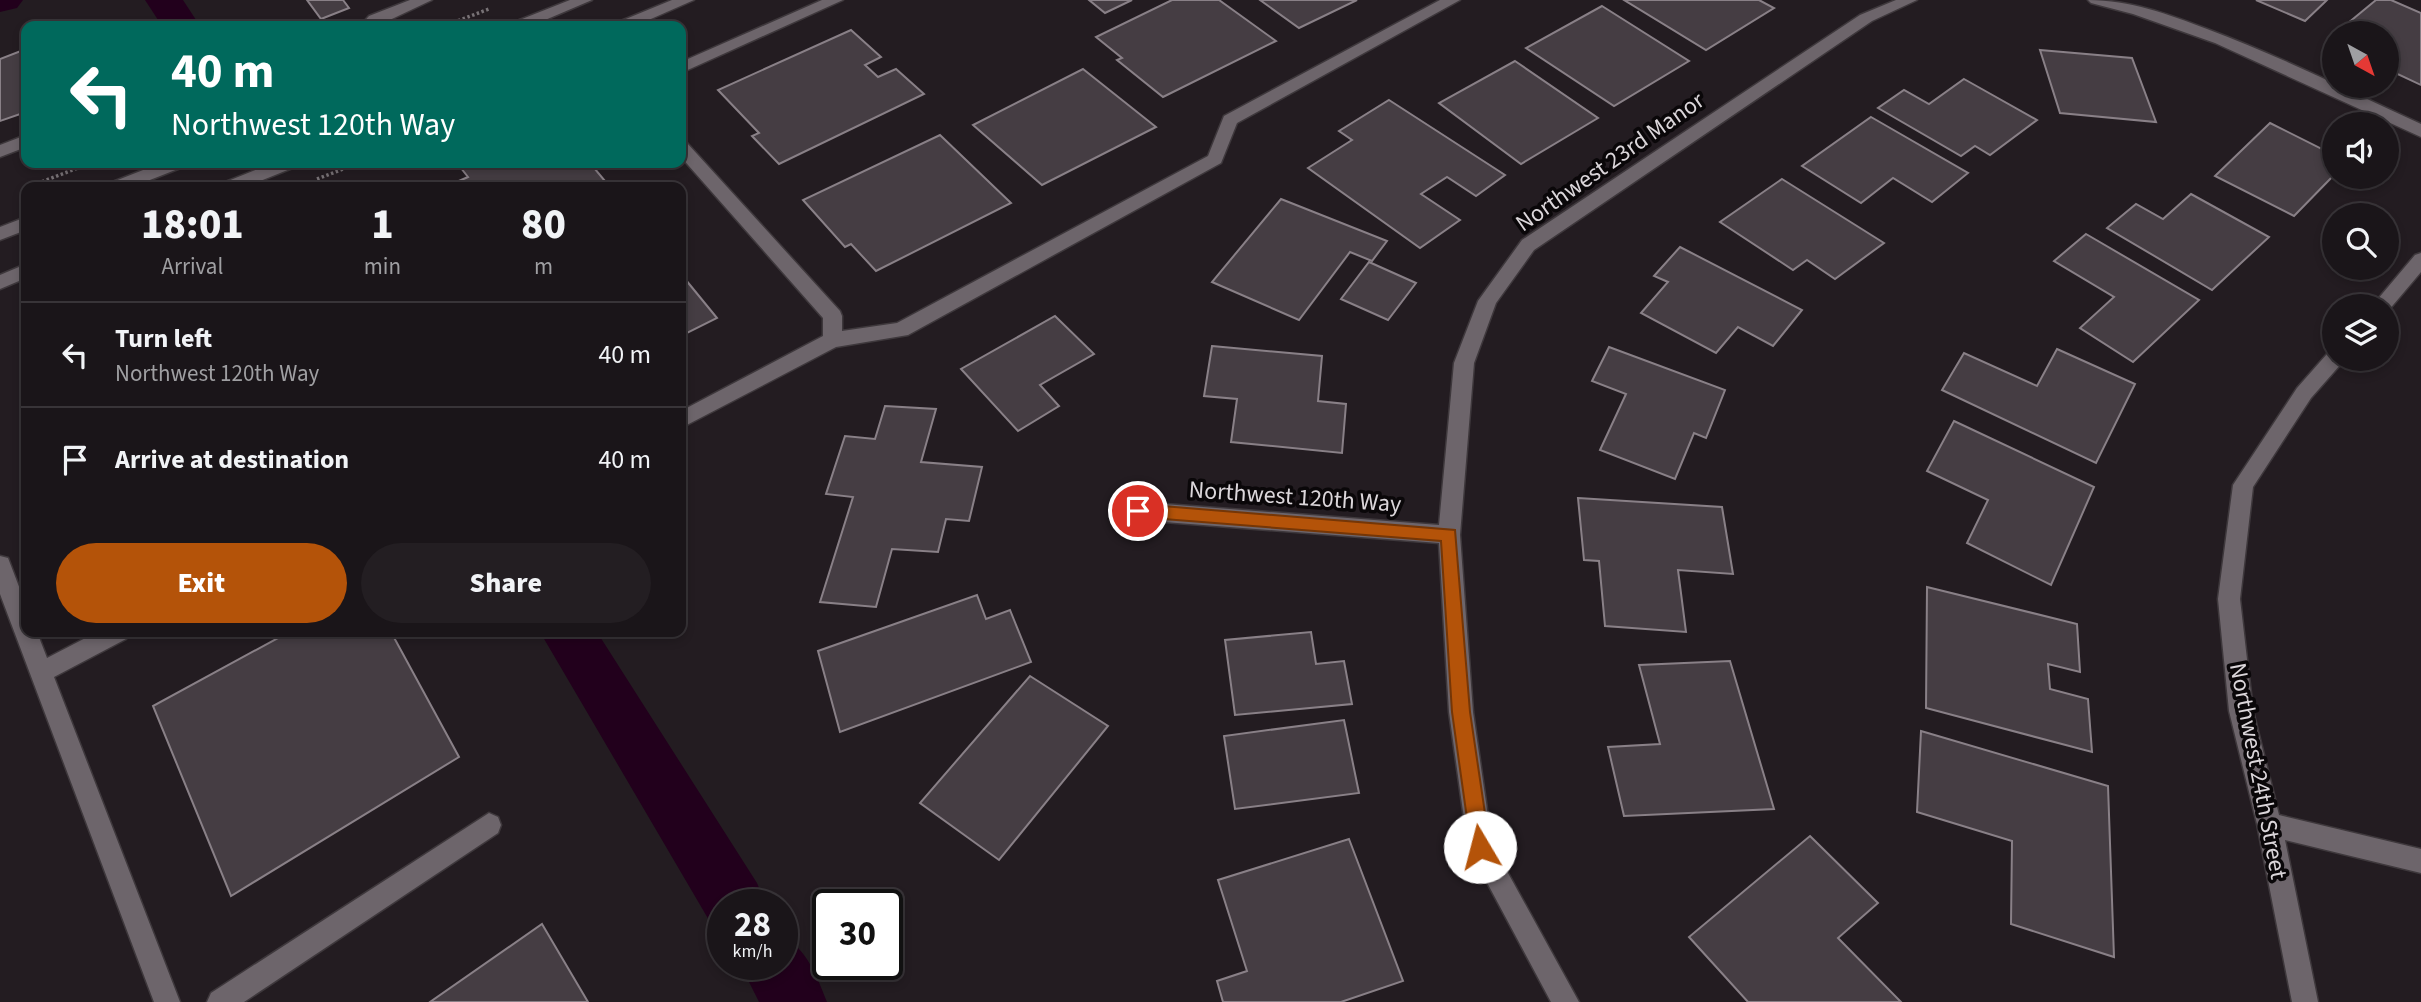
<!DOCTYPE html>
<html lang="en">
<head>
<meta charset="utf-8">
<style>
  body { margin:0; font-family:"Source Sans 3",sans-serif; background:#231e22; color:#f1f3f6; height:100vh; display:flex; flex-direction:column; font-size:26px; white-space:nowrap }
  * { box-sizing:border-box; margin:0 }
  p { font-size:23px; color:#9f9fa2 }
  .icon { flex:none; width:38px; height:38px; fill:none; stroke:currentColor; stroke-width:2; stroke-linecap:round; stroke-linejoin:round }
  .map { position:relative; flex:1; overflow:hidden }
  .side { position:absolute; left:21px; top:182px; width:665px; height:455px; display:flex; flex-direction:column; background:#1a1519; border-radius:14px; box-shadow:0 4px 10px #0003,0 0 0 2px #383438 }
  .side>* { flex:none }
  .top-card { position:absolute; left:21px; top:21px; width:665px; height:147px; border-radius:14px; box-shadow:0 4px 10px #0003,0 0 0 2px #383438; background:#00695c; color:#fff; overflow:hidden }
  .needle { width:46px; rotate:140deg }
  .buttons { position:absolute; left:2322px; top:21px; display:grid; gap:14px }
  .buttons a { display:grid; place-items:center; width:77px; height:77px; border-radius:50%; background:#1a1519; box-shadow:0 4px 10px #0003,0 0 0 2px #383438; font-size:35px }
  .speed { position:absolute; left:707px; top:889px; display:flex; gap:14px; font-size:35px; font-weight:700; text-align:center }
  .speed>* { display:grid; place-content:center; width:91px; height:91px; border-radius:50%; background:#1a1519; box-shadow:0 4px 10px #0003,0 0 0 2px #383438; line-height:1 }
  .speed small { font-size:18px; font-weight:400 }
  .speed .limit { border:4px solid #111; border-radius:10px; background:#fff; color:#111 }
  .pin { position:absolute; display:grid; place-items:center; width:60px; height:60px; color:#fff; margin:-30px; border:4px solid #fff; border-radius:50%; box-shadow:0 2px 7px #0007 }
  .me { position:absolute; width:77px; margin:-38px; rotate:352deg; stroke-linejoin:round; filter:drop-shadow(0 0 5px #0008) }
  .turn { display:flex; align-items:center; gap:24px; height:147px; padding:0 35px; font-size:32px }
  .turn .icon { width:91px; height:91px; stroke-width:2.5 }
  .turn b { display:block; font-size:49px; line-height:60px }
  .eta { display:flex; justify-content:space-evenly; align-items:center; height:119px; text-align:center }
  .eta b { font-size:42px; font-weight:800; line-height:49px }
  .primary-button { display:flex; gap:14px; margin-top:auto; padding:14px 35px }
  .primary-button a { flex:1; height:80px; border-radius:42px; background:#b45309; color:#fff; font-size:28px; font-weight:800; line-height:80px; text-align:center }
  .primary-button a+a { background:#231e22; color:#f1f3f6 }
  ul { padding:0; list-style:none }
  li { display:flex; align-items:center; gap:21px; height:105px; padding:0 35px; border-top:2px solid #383438 }
  li div { flex:1 }
  li b { display:block; font-size:26px }
  li em { font-style:normal }
  .map>svg:first-child { display:block }
</style>
</head>
<body>
<div class="map">
<svg width="2421" height="1002" viewBox="0 0 2421 1002">
  <rect width="100%" height="100%" fill="#231c21"/>
  <g fill="none" stroke-linecap="round" stroke-linejoin="round">
    <!-- canal -->
    <g fill="#22001c" fill-rule="evenodd">
      <path d="M0,0H23L17,8L0,12Z"/>
      <path d="M145,0H183L200,26H162Z"/>
      <path d="M540,632H597L757,883L766,905H723V931L713,927Z"/>
      <path d="M782,937C806,946 818,979 827,1002H759L740,964H782Z"/>
    </g>
  </g>
  <!-- building -->
  <g fill="#453d43" stroke="#898087" stroke-width="2">
    <path d="M307,0H343L349,8L321,19Z"/>
    <path d="M1089,0H1132L1105,13Z"/>
    <path d="M1172,0H1219L1276,41L1163,97L1117,60L1122,58L1096,37Z"/>
    <path d="M1260,0H1357L1299,28Z"/>
    <path d="M1624,0H1759L1774,8L1706,50Z"/>
    <path d="M2256,0H2327L2305,21Z"/>
    <path d="M2376,0H2391L2421,13V85L2387,69V33H2336Z"/>
    <path d="M1602,6L1689,61L1614,106L1526,48Z"/>
    <path d="M851,30L881,57L865,65L878,77L896,69L924,94L779,164L752,136L759,133L718,90Z"/>
    <path d="M26,49V112L0,121V59Z"/>
    <path d="M2040,50L2132,58L2156,122L2060,113Z"/>
    <path d="M1515,61L1598,118L1521,164L1439,103Z"/>
    <path d="M1083,69L1156,127L1042,185L973,125Z"/>
    <path d="M1964,79L2037,120L1990,155L1975,146L1961,156L1878,108L1904,90L1929,104Z"/>
    <path d="M1389,100L1505,175L1476,196L1447,177L1421,194L1460,220L1420,248L1308,168L1352,140L1339,131Z"/>
    <path d="M1871,117L1968,173L1932,202L1893,178L1861,203L1802,166Z"/>
    <path d="M2270,123L2334,155V175L2294,216L2215,176Z"/>
    <path d="M940,135L1011,203L876,271L851,244L845,247L803,200Z"/>
    <path d="M457,163H590L610,187H445L468,177Z"/>
    <path d="M1782,179L1884,243L1835,279L1807,260L1793,270L1720,222Z"/>
    <path d="M2191,194L2269,237L2212,290L2107,228L2136,204L2163,219Z"/>
    <path d="M1281,199L1387,241L1372,261L1350,252L1299,320L1212,282Z"/>
    <path d="M2086,234L2199,300L2133,362L2080,328L2114,297L2054,261Z"/>
    <path d="M1680,247L1802,310L1773,346L1738,327L1716,353L1641,313L1668,282L1654,276Z"/>
    <path d="M1369,262L1416,283L1388,320L1341,299Z"/>
    <path d="M681,274L717,318L681,336Z"/>
    <path d="M1055,316L1094,354L1040,385L1059,406L1018,431L961,369Z"/>
    <path d="M1212,346L1322,356L1318,401L1346,404L1342,453L1231,442L1237,399L1204,396Z"/>
    <path d="M1609,347L1725,390L1706,438L1694,433L1675,479L1600,450L1626,394L1592,381Z"/>
    <path d="M2057,349L2135,384L2096,463L1942,390L1964,353L2037,386Z"/>
    <path d="M885,406L936,409L921,462L982,467L969,521L946,519L938,552L892,549L876,607L820,602L853,497L826,494L845,436L875,439Z"/>
    <path d="M1954,421L2094,487L2051,585L1967,543L1988,500L1927,471Z"/>
    <path d="M1578,498L1722,507L1733,574L1678,570L1686,632L1605,626L1599,561L1584,560Z"/>
    <path d="M1927,587L2077,624L2080,672L2048,664L2050,689L2088,699L2092,752L1926,708Z"/>
    <path d="M977,595L986,619L1010,610L1031,662L840,732L818,651Z"/>
    <path d="M289,632H391L459,757L231,896L153,706Z"/>
    <path d="M1311,632L1316,664L1344,661L1352,704L1235,715L1225,640Z"/>
    <path d="M1730,661L1774,809L1624,816L1608,747L1660,744L1639,665Z"/>
    <path d="M1030,676L1108,726L999,860L920,803Z"/>
    <path d="M1344,720L1359,793L1235,809L1224,736Z"/>
    <path d="M1921,731L2108,786L2114,957L2011,924L2012,841L1917,812Z"/>
    <path d="M1810,836L1878,903L1838,938L1901,1002H1748L1689,937Z"/>
    <path d="M1349,839L1403,981L1341,1002H1223L1217,981L1247,971L1218,880Z"/>
    <path d="M542,924L588,1002H430Z"/>
  </g>
  <g fill="none" stroke-linecap="round" stroke-linejoin="round">
    <!-- minor casing -->
    <g stroke="#3e383c" stroke-width="3">
      <g id="minor">
        <path d="M410,0H432L377,26H360L369,16Z"/>
        <path d="M570,0H592L531,26H510L512,23Z"/>
        <path d="M672,0H694L635,26H614L616,23Z"/>
        <path d="M822,0H843L681,73V62Z"/>
        <path d="M1440,0H1460L1237,123L1221,163L908,335L836,347L681,428V411L823,336V318L681,157V141L687,143L840,311L842,316V331L897,323L1208,156L1224,116Z"/>
        <path d="M1896,0H1917L1872,21L1534,250L1496,303L1474,363L1460,535L1473,712L1492,844L1579,1002H1551L1468,847L1449,712L1439,543L1138,520L1131,517L1127,511L1131,505L1138,502L1439,525L1454,363L1478,301L1522,240L1860,15Z"/>
        <path d="M2088,0C2130,0 2168,14 2207,29C2282,57 2349,91 2421,124V137L2215,43L2133,14L2091,3Z"/>
        <path d="M26,135V147L0,157V145Z"/>
        <path d="M161,163H186L183,167L132,187H107L110,183Z"/>
        <path d="M273,163H298L295,167L245,187H220L223,183Z"/>
        <path d="M26,217V230L0,240V227Z"/>
        <path d="M2421,253V272L2388,311L2387,306H2372L2415,255Z"/>
        <path d="M26,264V278L0,289V275Z"/>
        <path d="M2334,352V359H2344L2341,364L2311,398L2253,487L2240,599L2253,711L2279,815L2421,849V873L2285,840L2318,1002H2292L2257,824L2229,711L2218,599L2233,485L2297,388L2327,354Z"/>
        <path d="M0,556L8,558L26,605V632H37L47,658L97,632H129L126,639L54,677L180,1002H154L0,594Z"/>
        <path d="M489,813L498,817L501,825L498,833L244,1002H207L211,993Z"/>
      </g>
    </g>
    <!-- path -->
    <g stroke="#787276" stroke-width="3.5" stroke-dasharray="2.5 2.5" stroke-linecap="butt">
      <path d="M444,26L489,9"/>
      <path d="M317,179L359,163"/>
      <path d="M28,187L91,163"/>
    </g>
    <!-- minor -->
    <use href="#minor" fill="#6d656b" fill-rule="evenodd"/>
  </g>
  <!-- route -->
  <path fill="#b45309" stroke="#753606" stroke-width="2" d="M1138,504L1455,530L1470,712L1490,847L1487,853L1480,856L1474,853L1471,847L1452,712L1441,541L1138,517L1133,515L1130,511L1133,506Z"/>
  <g text-anchor="middle" dominant-baseline="central" stroke-width="7" stroke-linejoin="round" paint-order="stroke">
    <!-- street labels -->
    <g font-size="24" fill="#dbd6da" stroke="#0a0709">
      <text transform="translate(1610 162) rotate(-35)">Northwest 23rd Manor</text>
      <text transform="translate(1295 497) rotate(4)">Northwest 120th Way</text>
      <text transform="translate(2258 771) rotate(79)">Northwest 24th Street</text>
    </g>
  </g>
</svg>
<div class="buttons">
<a><svg class="needle" viewBox="-14 -14 28 28"><path d="M0-13l5 13h-10z" fill="#e53935"/><path d="M0 13l5-13h-10z" fill="#9f9fa2"/></svg></a>
<a><svg class="icon" aria-label="sound" viewBox="0 0 24 24"><path d="M4 9h4l5-4v14l-5-4H4zM17 9q2 3 0 6"/></svg></a>
<a><svg class="icon" aria-label="search" viewBox="0 0 24 24"><circle cx="10" cy="10" r="6"/><path d="M15 15l6 6"/></svg></a>
<a><svg class="icon" aria-label="layers" viewBox="0 0 24 24"><path d="M12 4l9 5-9 5-9-5zM3 14l9 5 9-5"/></svg></a>
</div>
<div class="speed"><div>28<small>km/h</small></div><div class="limit">30</div></div>
<div class="pin" style="left:1138px;top:511px;background:#d93025"><svg class="icon" aria-label="arrive" viewBox="0 0 24 24"><path d="M6 21V4h12l-3 4 3 4H6"/></svg></div>
<svg class="me" style="left:1480px;top:847px" viewBox="-20 -20 40 40"><circle r="19" fill="#fff"/><path d="M0-13L10 11 0 6-10 11z" fill="#b45309"/></svg>
<div class="top-card">
<div class="turn"><svg class="icon" aria-label="left" viewBox="0 0 24 24"><path d="M17 20v-9H6M10 6l-5 5 5 5"/></svg><div><b>40 m</b>Northwest 120th Way</div></div>
</div>
<section class="side">
<div class="eta">
<div><b>18:01</b><p>Arrival</p></div>
<div><b>1</b><p>min</p></div>
<div><b>80</b><p>m</p></div>
</div>
<ul>
<li><svg class="icon" aria-label="left" viewBox="0 0 24 24"><path d="M17 20v-9H6M10 6l-5 5 5 5"/></svg><div><b>Turn left</b><p>Northwest 120th Way</p></div><em>40 m</em></li>
<li><svg class="icon" aria-label="arrive" viewBox="0 0 24 24"><path d="M6 21V4h12l-3 4 3 4H6"/></svg><div><b>Arrive at destination</b></div><em>40 m</em></li>
</ul>
<div class="primary-button"><a>Exit</a><a>Share</a></div>
</section>
</div>
</body>
</html>
